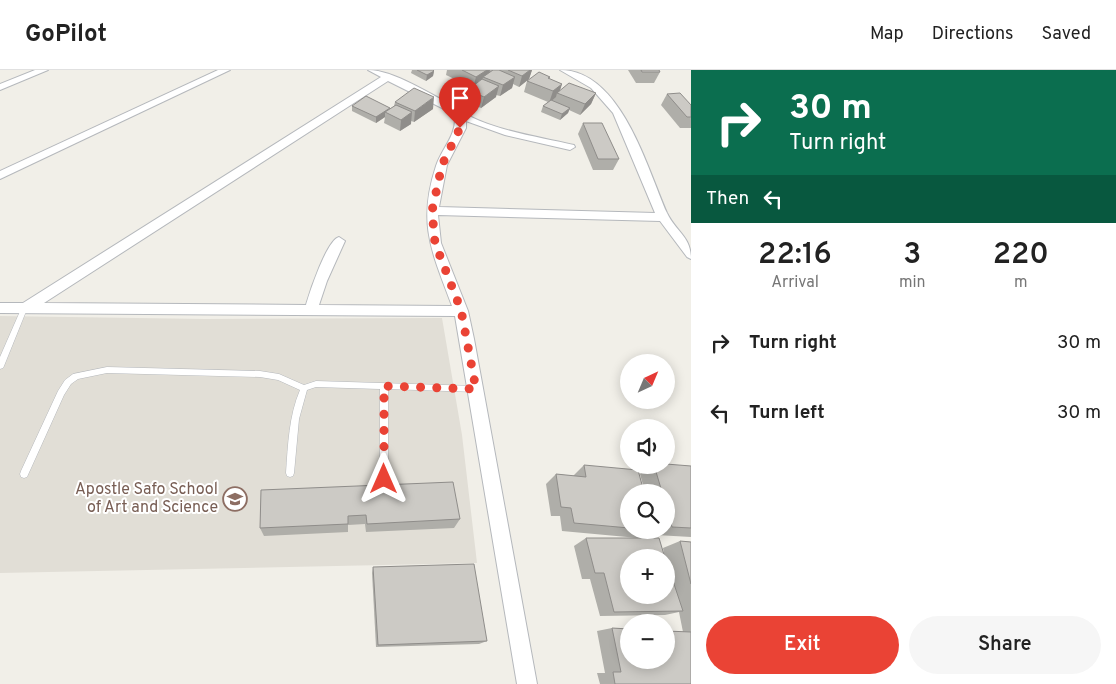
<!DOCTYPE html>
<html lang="en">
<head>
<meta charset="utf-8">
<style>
  body { margin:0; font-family:Overpass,sans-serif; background:#f6f6f6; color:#222; height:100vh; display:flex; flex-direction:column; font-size:19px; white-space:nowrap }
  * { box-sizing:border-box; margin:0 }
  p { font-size:16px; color:#767676 }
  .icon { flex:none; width:28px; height:28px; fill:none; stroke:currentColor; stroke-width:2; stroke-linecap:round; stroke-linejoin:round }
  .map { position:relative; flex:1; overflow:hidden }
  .sheet { display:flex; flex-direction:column; background:#fff; width:425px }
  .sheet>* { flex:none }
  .guide { background:#0b6e4f; color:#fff; overflow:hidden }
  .needle { width:32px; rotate:44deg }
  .buttons { position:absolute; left:620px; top:284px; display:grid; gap:10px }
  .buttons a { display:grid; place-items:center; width:55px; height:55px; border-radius:50%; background:#fff; box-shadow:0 2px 12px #0003; font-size:25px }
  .pin { position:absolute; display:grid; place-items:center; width:42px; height:42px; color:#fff; margin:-51px -21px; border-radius:50% 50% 50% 0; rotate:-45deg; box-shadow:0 0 5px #0007 }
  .pin .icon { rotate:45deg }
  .me { position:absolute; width:55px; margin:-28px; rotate:0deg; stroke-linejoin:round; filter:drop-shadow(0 0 4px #0008) }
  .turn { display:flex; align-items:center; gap:18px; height:105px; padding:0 15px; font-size:22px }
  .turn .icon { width:65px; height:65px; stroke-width:2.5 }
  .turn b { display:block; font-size:35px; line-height:42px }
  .then { display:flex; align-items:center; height:48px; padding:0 15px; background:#0003; gap:10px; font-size:19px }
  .eta { display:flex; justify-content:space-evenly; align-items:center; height:85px; text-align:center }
  .eta b { font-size:30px; font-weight:600; line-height:35px }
  .primary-button { display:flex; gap:10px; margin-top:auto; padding:10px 15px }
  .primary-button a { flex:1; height:58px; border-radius:30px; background:#ea4335; color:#fff; font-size:20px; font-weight:600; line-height:58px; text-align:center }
  .primary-button a+a { background:#f6f6f6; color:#222 }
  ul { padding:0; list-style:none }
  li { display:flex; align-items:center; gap:15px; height:70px; padding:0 15px }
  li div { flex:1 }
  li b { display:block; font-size:19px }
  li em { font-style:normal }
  header { display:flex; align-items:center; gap:30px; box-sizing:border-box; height:70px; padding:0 25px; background:#fff; border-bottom:1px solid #e0e0e0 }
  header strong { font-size:24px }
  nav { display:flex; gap:28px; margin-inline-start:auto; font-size:18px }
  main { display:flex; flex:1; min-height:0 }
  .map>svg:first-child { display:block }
</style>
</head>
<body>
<header>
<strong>GoPilot</strong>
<nav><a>Map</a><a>Directions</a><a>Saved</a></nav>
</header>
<main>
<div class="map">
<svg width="691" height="614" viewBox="0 0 691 614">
  <rect width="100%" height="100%" fill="#f1efe8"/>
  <!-- education -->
  <path fill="#e1ded6" d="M0,246L205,249L442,248L462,365L477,493L0,503Z"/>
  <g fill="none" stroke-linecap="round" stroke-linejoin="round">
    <!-- service casing -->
    <g stroke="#b5b8bc" stroke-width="1">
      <g id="service">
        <path d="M24,236L27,239L4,296L3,298L0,299V287L21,239Z"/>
        <path d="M107,297L260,301L279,304L304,315L316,311L476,316L479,317L480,319L479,321L476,322L388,319V409L387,412L384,413L381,412L380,409V319L316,317L307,320L299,349L294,403L293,406L290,407L287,406L286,403C288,374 289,346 300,320L278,310L260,307L107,303L78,309L71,314L64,325L27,407L24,408L21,407L20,404L21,401L58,321L65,310L73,304Z"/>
      </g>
    </g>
    <!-- minor casing -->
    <g stroke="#b5b8bc" stroke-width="2">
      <g id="minor">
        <path d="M35,0H48L0,20V14Z"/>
        <path d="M218,0H230L0,109V101Z"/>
        <path d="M368,0C394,0 431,25 456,37C481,59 541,67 574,75L575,77L570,80L505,65L466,51V58L447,95L439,137L655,143L613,43L591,18L560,0C621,0 647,98 667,143C676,162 691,166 691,189L687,187L660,151L438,145L441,173L468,241L474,269L537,614H517L455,246L0,243V233H23L381,7ZM388,11L448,41L455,47C456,66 442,78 436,96C417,154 432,182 452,236L319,235L327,211L345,171L339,167C327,170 310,221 306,235L44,233Z"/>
      </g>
    </g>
    <!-- service -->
    <use href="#service" fill="#fff" fill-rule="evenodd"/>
    <!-- minor -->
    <use href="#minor" fill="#fff" fill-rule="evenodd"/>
  </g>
  <!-- wall -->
  <g fill="#afaea9" fill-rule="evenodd">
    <path d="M412,0H433L434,1L433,6L426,11L411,3Z"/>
    <path d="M447,0H532L529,9L519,17L513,14L512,18L500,26L496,25V27L481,38L465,31L468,20L471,17L446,5Z"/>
    <path d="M628,0H659L660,2L654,13H636Z"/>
    <path d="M550,7L549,9L562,14L559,21L596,23L591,34L580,45L569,40L568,43L560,50L541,42L543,36L548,32L524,22L527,11Z"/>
    <path d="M667,24L691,35V58H680L661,35Z"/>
    <path d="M395,32L433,39L414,52L411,51V54L400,61L384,53L385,47L376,53L352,41V36L390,38V39L394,36Z"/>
    <path d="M583,53L619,89L613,100H593L578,64Z"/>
    <path d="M584,395L629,422V460H653L638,468L562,461L560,446H551L546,414L556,404L573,406Z"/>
    <path d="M651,395L691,396V467L656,465L655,460H666V422H645L640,404Z"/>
    <path d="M261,420L460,449L454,458L366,462L365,454L348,455V462L264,466L260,458Z"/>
    <path d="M586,468L664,483L663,478L680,471L691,472V614H600L597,603H605L597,561L612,558L683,562L679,542L665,545L600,546L590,509H582L574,476ZM629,488H666V525Z"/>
    <path d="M373,497L487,571L479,574L376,577L372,503Z"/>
  </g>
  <!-- shaded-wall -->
  <g fill="#8f8d8a">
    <path d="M487,0H490L488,9L483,7L482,12L473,18L476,7Z"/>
    <path d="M530,0H532L529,9L519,17L522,6Z"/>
    <path d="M434,1L433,6L426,11L427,5Z"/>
    <path d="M515,7L512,18L500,26L503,15Z"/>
    <path d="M562,14L559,24L557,23L556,27L549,33L553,21Z"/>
    <path d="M499,16L496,27L481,38L484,27Z"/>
    <path d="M596,23L591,34L580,45L585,34Z"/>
    <path d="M434,27L433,39L414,52L415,41Z"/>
    <path d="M390,38L389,43L385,42V47L376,53V47Z"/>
    <path d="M570,38L568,43L560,50L562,44Z"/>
    <path d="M412,42L411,54L400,61L401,50Z"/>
  </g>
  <!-- building -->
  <g fill="#cccac5" stroke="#8f8d8a">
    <path d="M417,0H433L434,1L427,5Z"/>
    <path d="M462,0H487L476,7Z"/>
    <path d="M493,0H499L515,7L503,15L483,7Z"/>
    <path d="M508,0H530L522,6Z"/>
    <path d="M641,0H659L660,2H642Z"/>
    <path d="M539,2L550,7L548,8L562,14L553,21L527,11Z"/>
    <path d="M482,9L499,16L484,27L468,20Z"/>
    <path d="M569,13L596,23L585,34L557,23Z"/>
    <path d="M414,18L434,27L415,41L395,32Z"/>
    <path d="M680,23L691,35V47H687L667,24Z"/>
    <path d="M366,26L390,38L376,47L352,36Z"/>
    <path d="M551,30L570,38L562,44L543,36Z"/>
    <path d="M396,35L412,42L401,50L385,42Z"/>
    <path d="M583,53H602L619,89H598Z"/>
    <path d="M666,394L691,396V458L672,457L666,436V422H662L654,395H666Z"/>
    <path d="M584,395L638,400L644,422H629V458L574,453L571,438L561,437L556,404L586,407Z"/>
    <path d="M453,412L460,449L367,454L366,445L348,446V454L260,458L261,420Z"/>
    <path d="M586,468H659L665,488H629V525H666V490L683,541L614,542L604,503H595Z"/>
    <path d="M680,471L691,472V514Z"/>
    <path d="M474,494L487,571L378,575L373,497Z"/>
    <path d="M612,558L629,559V590H666V561L691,562V614H615L613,602H621Z"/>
  </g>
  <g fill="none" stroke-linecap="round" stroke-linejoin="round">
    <!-- route -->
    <path stroke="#ea4335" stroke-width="9" stroke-dasharray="0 16.2" d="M384,409V316L476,319L461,240L435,173L432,141L442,95L460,58"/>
  </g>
  <!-- icons -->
  <defs>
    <g id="school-ring" transform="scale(1.25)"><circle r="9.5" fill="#fff" stroke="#8d6e63" stroke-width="1.5"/><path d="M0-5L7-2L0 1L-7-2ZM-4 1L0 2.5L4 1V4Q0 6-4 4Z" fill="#8d6e63"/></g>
  </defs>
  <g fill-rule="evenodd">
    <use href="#school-ring" x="235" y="429"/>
  </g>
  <g text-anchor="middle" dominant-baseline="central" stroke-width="4" stroke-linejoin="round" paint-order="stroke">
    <!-- education labels -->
    <g font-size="16" fill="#785e54" stroke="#fff" text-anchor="end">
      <text x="218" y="420">Apostle Safo School<tspan x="218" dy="18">of Art and Science</tspan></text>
    </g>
  </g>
</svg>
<div class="buttons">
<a><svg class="needle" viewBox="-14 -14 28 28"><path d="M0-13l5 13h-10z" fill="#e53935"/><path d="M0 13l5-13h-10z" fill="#767676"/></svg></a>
<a><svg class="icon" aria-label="sound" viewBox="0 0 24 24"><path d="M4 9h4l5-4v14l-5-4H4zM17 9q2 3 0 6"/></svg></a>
<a><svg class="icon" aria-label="search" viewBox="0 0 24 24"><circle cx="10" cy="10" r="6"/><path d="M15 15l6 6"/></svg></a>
<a>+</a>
<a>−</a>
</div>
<div class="pin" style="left:460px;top:58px;background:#d93025"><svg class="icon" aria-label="arrive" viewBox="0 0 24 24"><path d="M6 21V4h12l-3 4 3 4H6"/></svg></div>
<svg class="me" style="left:384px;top:409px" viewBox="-20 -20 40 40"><path d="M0-17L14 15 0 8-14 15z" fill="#ea4335" stroke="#fff" stroke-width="4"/></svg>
</div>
<section class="sheet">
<div class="guide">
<div class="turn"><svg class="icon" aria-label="right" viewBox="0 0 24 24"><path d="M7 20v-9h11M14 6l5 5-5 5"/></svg><div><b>30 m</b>Turn right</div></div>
<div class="then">Then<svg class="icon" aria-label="left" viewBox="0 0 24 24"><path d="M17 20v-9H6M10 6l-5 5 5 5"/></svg></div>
</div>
<div class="eta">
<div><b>22:16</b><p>Arrival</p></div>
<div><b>3</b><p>min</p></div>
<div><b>220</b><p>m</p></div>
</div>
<ul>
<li><svg class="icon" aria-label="right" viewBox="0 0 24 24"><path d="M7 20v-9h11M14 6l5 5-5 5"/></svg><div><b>Turn right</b></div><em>30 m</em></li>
<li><svg class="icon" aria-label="left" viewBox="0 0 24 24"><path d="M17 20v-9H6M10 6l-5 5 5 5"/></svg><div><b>Turn left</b></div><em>30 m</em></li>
</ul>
<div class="primary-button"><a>Exit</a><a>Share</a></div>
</section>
</main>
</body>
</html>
